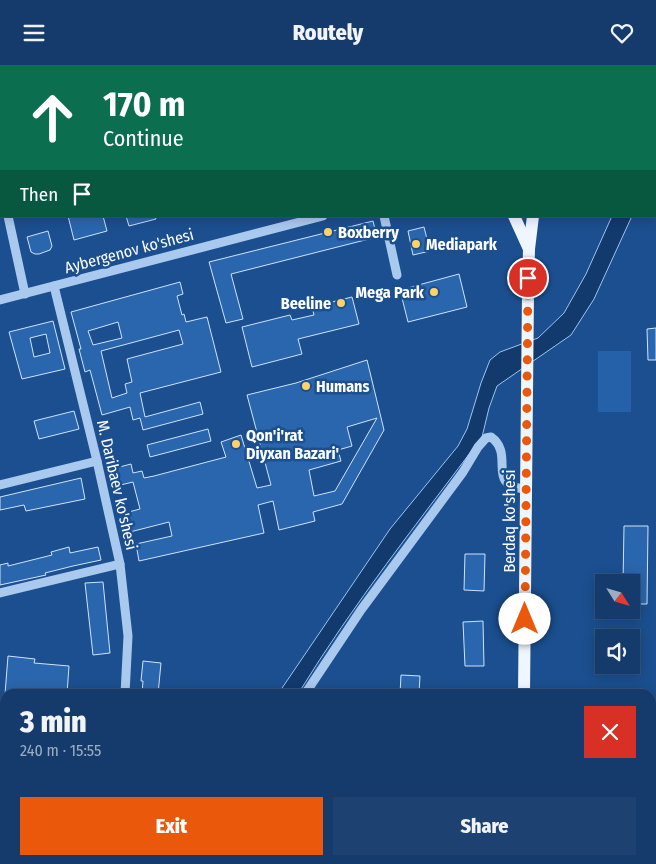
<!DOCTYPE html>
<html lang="en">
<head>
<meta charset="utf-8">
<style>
  body { margin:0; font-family:"Fira Sans Condensed",sans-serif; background:#1d4271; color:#f1f3f6; height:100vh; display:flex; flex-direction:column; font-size:19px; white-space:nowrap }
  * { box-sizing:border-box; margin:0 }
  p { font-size:16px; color:#9dadc1 }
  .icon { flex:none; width:28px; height:28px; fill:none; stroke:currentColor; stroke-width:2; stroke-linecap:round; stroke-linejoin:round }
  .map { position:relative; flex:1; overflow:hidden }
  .side { position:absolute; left:0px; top:624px; width:656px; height:176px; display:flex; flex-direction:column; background:#143b6b; border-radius:15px 15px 0 0; box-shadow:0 2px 12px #0003,0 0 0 1px #33557e }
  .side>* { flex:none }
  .guide { position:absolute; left:0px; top:0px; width:656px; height:152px; box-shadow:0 2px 12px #0003,0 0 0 1px #33557e; background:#0b6e4f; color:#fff; overflow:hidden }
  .needle { width:32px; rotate:127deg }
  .buttons { position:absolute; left:595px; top:509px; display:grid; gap:10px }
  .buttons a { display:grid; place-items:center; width:45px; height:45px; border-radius:0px; background:#143b6b; box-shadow:0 2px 12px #0003,0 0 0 1px #33557e; font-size:25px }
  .pin { position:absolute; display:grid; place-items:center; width:42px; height:42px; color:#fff; margin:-21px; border:2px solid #fff; border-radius:50%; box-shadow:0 1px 5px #0007 }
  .me { position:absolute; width:55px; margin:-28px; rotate:0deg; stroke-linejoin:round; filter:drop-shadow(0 0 4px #0008) }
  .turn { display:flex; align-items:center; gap:18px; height:105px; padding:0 20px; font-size:22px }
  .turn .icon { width:65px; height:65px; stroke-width:2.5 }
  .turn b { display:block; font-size:35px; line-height:42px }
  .then { display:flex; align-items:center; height:48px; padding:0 20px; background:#0003; gap:10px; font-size:19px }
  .round { display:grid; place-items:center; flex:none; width:52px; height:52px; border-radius:0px; background:#1d4271 }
  .summary { display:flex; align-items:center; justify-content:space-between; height:85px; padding:0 20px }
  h1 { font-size:30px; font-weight:800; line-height:38px }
  .primary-button { display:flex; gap:10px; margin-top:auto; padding:10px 20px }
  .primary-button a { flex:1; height:58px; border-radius:0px; background:#ea580c; color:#fff; font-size:20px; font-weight:800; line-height:58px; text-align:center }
  .primary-button a+a { background:#1d4271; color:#f1f3f6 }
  header { display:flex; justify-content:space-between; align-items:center; height:65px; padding:0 20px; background:#143b6b; font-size:22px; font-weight:800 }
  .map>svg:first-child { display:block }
</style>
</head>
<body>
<header><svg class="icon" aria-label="menu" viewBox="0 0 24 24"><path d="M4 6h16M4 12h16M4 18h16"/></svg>Routely<svg class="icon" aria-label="heart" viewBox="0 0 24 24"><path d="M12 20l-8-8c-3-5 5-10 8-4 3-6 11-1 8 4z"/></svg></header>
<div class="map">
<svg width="656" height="799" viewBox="0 0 656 799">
  <rect width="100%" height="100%" fill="#1b4f8f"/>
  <!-- green -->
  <rect fill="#2461a8" x="598" y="286" width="33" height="61"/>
  <!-- water -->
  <path fill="#123a6d" stroke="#9cc4f0" d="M612,151H632L594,234L571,270L497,321L489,343L482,372C419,456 353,539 298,629H278L390,464L458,381L467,364L481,318L490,295L500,287L538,273L564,248L586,209Z"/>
  <!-- building -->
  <g fill="#2a66ad" stroke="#cfe3fa" fill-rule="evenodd">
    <path d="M68,151H103L107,166L74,175Z"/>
    <path d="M126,151H155L156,154L129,161Z"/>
    <path d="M373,156L377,172L231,209L243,254L226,258L209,197Z"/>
    <path d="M424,162L430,186L413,190L408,166Z"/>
    <path d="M48,166L52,181L50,185L39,189H35L31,187L27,172Z"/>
    <path d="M459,209L467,242L408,257L400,225Z"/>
    <path d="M180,217L183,229L177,231L182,250L184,249L186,257L207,252L221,307L140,328L145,352L200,337L203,349L143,365L140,353L133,355L130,342L102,350L90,305L85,307L79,284H81L71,247ZM118,257L122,273L93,280L88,266ZM179,265L183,279L127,294L132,317L125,319L127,328L112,333L101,286Z"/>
    <path d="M352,232L359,259L298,274L302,289L252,302L242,262L290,250L292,255L314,250L312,242Z"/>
    <path d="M53,256L65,304L22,314L9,267ZM46,269L50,288L34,292L30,273Z"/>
    <path d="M656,263V295H648L647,264Z"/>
    <path d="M367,295L384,365L342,439L313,447L315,456L279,465L273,436L258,440L264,468L139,496L136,479L172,471L169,457L126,468L121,449L140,444L133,417L112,422L108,405L131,399L133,408L142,406L144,413L154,411L226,392L221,377L241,370L257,423L271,420L247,330L296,318ZM377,353L335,426L314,431L309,405L341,396L338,385L352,381L347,362Z"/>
    <path d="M74,346L79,364L39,374L34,356Z"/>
    <path d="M208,364L211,376L150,392L147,380Z"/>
    <path d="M81,413L85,434L26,446L24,440L0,445V432Z"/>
    <path d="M624,461H648L647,539H631V518H623Z"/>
    <path d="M69,482L70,488L98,482L101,495L73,501L45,508L46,510L0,520V500L8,498V501L52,490L51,487Z"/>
    <path d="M465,489H485L484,526L464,525Z"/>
    <path d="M103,517L110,588L93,590L85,518Z"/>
    <path d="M483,556L484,601H465L463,557Z"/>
    <path d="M8,591L35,594L34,598L69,601L67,629H5Z"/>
    <path d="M143,596L161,598L158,629H142L143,616H141Z"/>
    <path d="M401,610L420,611L419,629H400Z"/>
  </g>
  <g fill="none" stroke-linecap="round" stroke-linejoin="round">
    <!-- minor -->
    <g stroke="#a9c9ee" stroke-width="9">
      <path d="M570,0L571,1"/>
      <path d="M655,65L656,64"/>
      <path d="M0,111L1,117"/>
      <path d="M8,151L25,229"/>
      <path d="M384,151L397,210"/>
      <path d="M54,221L97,396L120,499L128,571L125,629"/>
      <path d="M0,235L323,151"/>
      <path d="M0,420L97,396"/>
      <path d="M0,528L120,499"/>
      <path d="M305,629L361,545L463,407L478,382L486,373L491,372C516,390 484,421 526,424"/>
      <path d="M0,778L5,779"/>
      <path d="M188,799L191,795"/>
      <path d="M207,799L210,795"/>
    </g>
    <!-- major -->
    <g stroke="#f0f6ff" stroke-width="12">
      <path d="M510,0V1"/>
      <path d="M514,151L529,184"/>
      <path d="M524,629L528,228L529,184L533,151"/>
      <path d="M523,799V795"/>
    </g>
  </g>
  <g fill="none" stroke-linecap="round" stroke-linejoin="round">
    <!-- route -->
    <path stroke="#ea580c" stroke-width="9" stroke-dasharray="0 16.2" d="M525,554L528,213"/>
  </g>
  <!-- markers -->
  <g fill="#ffd166" stroke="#1b4f8f" stroke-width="2">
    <circle cx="328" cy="167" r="5"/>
    <circle cx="416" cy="179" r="5"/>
    <circle cx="434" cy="227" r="5"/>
    <circle cx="341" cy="238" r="5"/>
    <circle cx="306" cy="321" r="5"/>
    <circle cx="236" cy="379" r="5"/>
  </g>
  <g text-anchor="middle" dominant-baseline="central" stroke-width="5" stroke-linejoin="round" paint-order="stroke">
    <!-- poi labels -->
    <g font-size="16" font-weight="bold" fill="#fff" stroke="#1b4f8f" text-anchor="start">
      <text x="338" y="167">Boxberry</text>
      <text x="426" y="179">Mediapark</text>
      <text x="424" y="227" text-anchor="end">Mega Park</text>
      <text x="331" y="238" text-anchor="end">Beeline</text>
      <text x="316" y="321">Humans</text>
      <text x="246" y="370">Qon'i'rat<tspan x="246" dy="18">Diyxan Bazari'</tspan></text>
    </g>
    <!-- street labels -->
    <g font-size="16" fill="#fff" stroke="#1b4f8f">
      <text transform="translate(129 186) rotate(-15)">Aybergenov ko'shesi</text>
      <text transform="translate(117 420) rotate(77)">M. Daribaev ko'shesi</text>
      <text transform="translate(509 456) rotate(-90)">Berdaq ko'shesi</text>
    </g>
  </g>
</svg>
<div class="buttons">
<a><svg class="needle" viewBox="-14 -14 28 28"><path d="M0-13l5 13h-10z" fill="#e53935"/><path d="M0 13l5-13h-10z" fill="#9dadc1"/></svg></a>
<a><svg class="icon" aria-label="sound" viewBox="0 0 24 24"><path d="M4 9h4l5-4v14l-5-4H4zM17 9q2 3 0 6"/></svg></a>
</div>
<div class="pin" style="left:528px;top:213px;background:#d93025"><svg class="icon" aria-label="arrive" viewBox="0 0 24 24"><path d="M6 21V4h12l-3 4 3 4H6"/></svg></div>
<svg class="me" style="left:525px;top:554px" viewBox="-20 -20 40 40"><circle r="19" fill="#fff"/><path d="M0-13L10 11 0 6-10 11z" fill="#ea580c"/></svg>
<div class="guide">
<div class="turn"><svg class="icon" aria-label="ahead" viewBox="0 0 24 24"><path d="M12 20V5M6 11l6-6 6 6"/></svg><div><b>170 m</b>Continue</div></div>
<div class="then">Then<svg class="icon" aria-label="arrive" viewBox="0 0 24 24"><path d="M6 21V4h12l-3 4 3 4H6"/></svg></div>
</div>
<section class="side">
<div class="summary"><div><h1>3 min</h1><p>240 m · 15:55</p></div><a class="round" style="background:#d93025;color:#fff"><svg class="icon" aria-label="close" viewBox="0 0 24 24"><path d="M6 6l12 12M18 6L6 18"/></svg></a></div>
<div class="primary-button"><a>Exit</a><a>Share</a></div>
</section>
</div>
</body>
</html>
